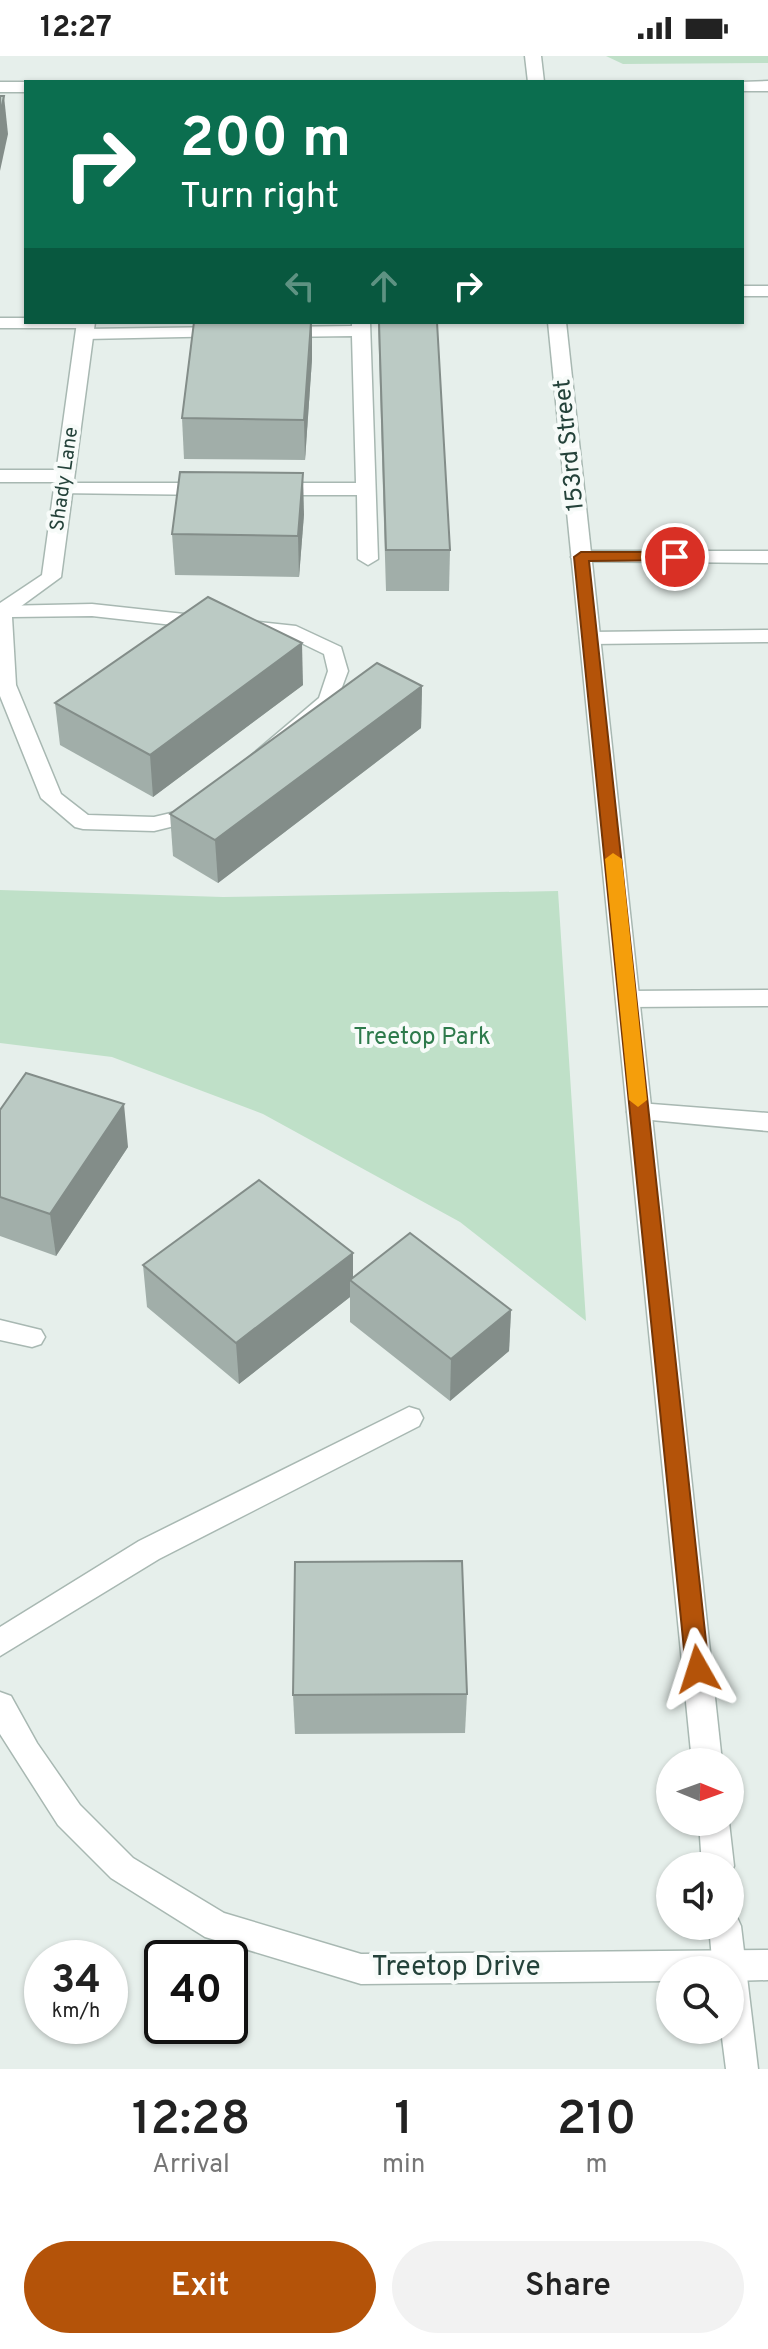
<!DOCTYPE html>
<html lang="en">
<head>
<meta charset="utf-8">
<style>
  body { margin:0; font-family:Overpass,sans-serif; background:#f2f2f2; color:#222; height:100vh; display:flex; flex-direction:column; font-size:30px; white-space:nowrap }
  * { box-sizing:border-box; margin:0 }
  p { font-size:26px; color:#767676 }
  .icon { flex:none; width:44px; height:44px; fill:none; stroke:currentColor; stroke-width:2; stroke-linecap:round; stroke-linejoin:round }
  .map { position:relative; height:2013px; overflow:hidden }
  .panel { display:flex; flex-direction:column; background:#fff; flex:1 }
  .panel>* { flex:none }
  .banner { position:absolute; left:24px; top:24px; width:720px; height:244px; border-radius:0px; box-shadow:0 2px 6px #0004; background:#0b6e4f; color:#fff; overflow:hidden }
  .needle { width:52px; rotate:91deg }
  .tools { position:absolute; left:656px; top:1692px; display:grid; gap:16px }
  .tools a { display:grid; place-items:center; width:88px; height:88px; border-radius:50%; background:#fff; box-shadow:0 2px 6px #0004; font-size:40px }
  .speed { position:absolute; left:24px; top:1884px; display:flex; gap:16px; font-size:40px; font-weight:700; text-align:center }
  .speed>* { display:grid; place-content:center; width:104px; height:104px; border-radius:50%; background:#fff; box-shadow:0 2px 6px #0004; line-height:1 }
  .speed small { font-size:20px; font-weight:400 }
  .speed .limit { border:4px solid #111; border-radius:12px; background:#fff; color:#111 }
  .pin { position:absolute; display:grid; place-items:center; width:68px; height:68px; color:#fff; margin:-34px; border:4px solid #fff; border-radius:50%; box-shadow:0 2px 8px #0007 }
  .me { position:absolute; width:88px; margin:-44px; rotate:354deg; stroke-linejoin:round; filter:drop-shadow(0 0 6px #0008) }
  .turn { display:flex; align-items:center; gap:28px; height:168px; padding:0 24px; font-size:36px }
  .turn .icon { width:104px; height:104px; stroke-width:2.5 }
  .turn b { display:block; font-size:56px; line-height:68px }
  .lanes { display:flex; align-items:center; height:76px; padding:0 24px; background:#0003; justify-content:center; gap:40px; direction:ltr }
  .lanes .off { opacity:.35 }
  .eta { display:flex; justify-content:space-evenly; align-items:center; height:136px; text-align:center }
  .eta b { font-size:48px; font-weight:600; line-height:56px }
  .primary-button { display:flex; gap:16px; margin-top:auto; padding:16px 24px }
  .primary-button a { flex:1; height:92px; border-radius:48px; background:#b45309; color:#fff; font-size:32px; font-weight:600; line-height:92px; text-align:center }
  .primary-button a+a { background:#f2f2f2; color:#222 }
  .status { display:flex; justify-content:space-between; align-items:center; height:56px; padding:0 40px; background:#fff; direction:ltr }
  .status svg { height:22px; fill:currentColor }
  .map>svg:first-child { display:block }
</style>
</head>
<body>
<div class="status"><b>12:27</b><svg viewBox="0 0 49 12"><path d="M0 12V9h3v3zM5 12V6h3v6zM10 12V3h3v9zM15 12V0h3v12zM26 1h20v11H26zM47 4h2v5h-2z"/></svg></div>
<div class="map">
<svg width="768" height="2013" viewBox="0 0 768 2013">
  <rect width="100%" height="100%" fill="#e6efeb"/>
  <!-- green -->
  <g fill="#bfe0c8">
    <path d="M606,0H768V7L623,8Z"/>
    <path d="M0,834L223,841L558,835L586,1265L460,1166L263,1058L112,1001L0,987Z"/>
  </g>
  <g fill="none" stroke-linecap="round" stroke-linejoin="round">
    <!-- service casing -->
    <g stroke="#a8b8b2" stroke-width="3">
      <g id="service">
        <path d="M0,262H26V266L95,267L86,272H0Z"/>
        <path d="M352,266H370L378,503L368,509L358,503L357,439H272L263,433L272,427H356L352,280L279,281L270,276L279,271L352,270Z"/>
        <path d="M226,271L235,276L232,280L85,283L76,278L85,273Z"/>
        <path d="M0,414H65L74,420L65,426H0Z"/>
        <path d="M63,427H212L221,433L212,439L56,437L54,433Z"/>
        <path d="M581,495H768V507L574,505L571,501Z"/>
        <path d="M92,548L296,570L341,591L348,615L335,650L203,763L154,775L83,773L75,771L41,742L0,640V550ZM92,560L291,582L324,598L328,615L319,642L188,753L154,761L88,759L61,738L16,629L12,561Z"/>
        <path d="M768,574V586L590,588L580,582L590,576Z"/>
        <path d="M768,934V950L628,951L616,943L628,935Z"/>
        <path d="M639,1047L768,1057V1075L630,1062L627,1056L630,1050Z"/>
        <path d="M0,1264L41,1274L45,1281L41,1288L32,1291L0,1284Z"/>
        <path d="M409,1351L419,1354L423,1362L419,1370L159,1503L0,1600V1571L139,1485Z"/>
      </g>
    </g>
    <!-- minor casing -->
    <g stroke="#a8b8b2" stroke-width="3">
      <g id="minor">
        <rect x="742" y="230" width="26" height="10"/>
        <path d="M77,266H95L61,521L9,559L0,560V547L42,519Z"/>
        <path d="M0,1636L11,1640L37,1687L80,1749L133,1802L224,1857L361,1898L768,1894V1924L730,1925V1914H670V1925L361,1928L205,1881L111,1822L58,1769L0,1678Z"/>
      </g>
    </g>
    <!-- tertiary casing -->
    <g stroke="#a8b8b2" stroke-width="3">
      <g id="tertiary">
        <path d="M525,0H541L544,26H528Z"/>
        <path d="M768,25V35H742L740,26Z"/>
        <rect x="0" y="26" width="26" height="10"/>
        <path d="M548,266H566L722,1706H692Z"/>
        <path d="M699,1766H729L734,1810L730,1818V1810H702Z"/>
        <path d="M730,1857L736,1859L741,1870L758,2013H726L721,1974H730V1914H713L709,1870H730Z"/>
      </g>
    </g>
    <!-- service -->
    <use href="#service" fill="#fff" fill-rule="evenodd"/>
    <!-- minor -->
    <use href="#minor" fill="#fff" fill-rule="evenodd"/>
    <!-- tertiary -->
    <use href="#tertiary" fill="#fff" fill-rule="evenodd"/>
  </g>
  <!-- wall -->
  <g fill="#a1aea9">
    <path d="M312,266V303L305,404L184,403L182,362Z"/>
    <path d="M378,266H437L450,494L449,535H386Z"/>
    <path d="M304,458L299,521L175,519L172,478Z"/>
    <path d="M303,629L153,741L60,689L55,647Z"/>
    <path d="M422,630L421,672L218,827L173,800L170,758Z"/>
    <path d="M0,1054L128,1091L56,1200L0,1180Z"/>
    <path d="M353,1197V1222L511,1254L509,1295L450,1345L350,1266V1241L239,1328L147,1251L143,1209Z"/>
    <path d="M467,1638L465,1677L295,1678L293,1639Z"/>
  </g>
  <!-- shaded-wall -->
  <g fill="#838d89">
    <path d="M4,40L8,78L0,115V58Z"/>
    <path d="M312,266V303L305,404L304,364Z"/>
    <path d="M303,417L304,458L299,521L298,480Z"/>
    <path d="M302,587L303,629L153,741L150,699Z"/>
    <path d="M422,630L421,672L218,827L215,784Z"/>
    <path d="M124,1048L128,1091L56,1200L50,1158Z"/>
    <path d="M353,1197V1227L350,1224V1241L239,1328L236,1287Z"/>
    <path d="M511,1254L509,1295L450,1345L451,1303Z"/>
  </g>
  <!-- building -->
  <g fill="#bbcac4" stroke="#838d89" stroke-width="2">
    <path d="M0,40H4L0,58Z"/>
    <path d="M194,266H311L304,364L182,362Z"/>
    <path d="M379,266H437L450,494H386Z"/>
    <path d="M180,416L303,417L298,480L172,478Z"/>
    <path d="M208,541L302,587L150,699L55,647Z"/>
    <path d="M377,607L422,630L215,784L170,758Z"/>
    <path d="M26,1017L124,1048L50,1158L0,1141V1054Z"/>
    <path d="M259,1124L353,1197L236,1287L143,1209Z"/>
    <path d="M410,1177L511,1254L451,1303L350,1224Z"/>
    <path d="M462,1505L467,1638L293,1639L295,1506Z"/>
  </g>
  <!-- route -->
  <path fill="#b45309" stroke="#753606" stroke-width="2" d="M675,496L680,498V504L589,505L709,1613L705,1620L698,1623L690,1620L686,1613L574,501L581,496Z"/>
  <!-- slow -->
  <path fill="#f59e0b" d="M613,797L622,803L647,1044L638,1051L629,1044L605,803Z"/>
  <g text-anchor="middle" dominant-baseline="central" stroke-width="8" stroke-linejoin="round" paint-order="stroke">
    <!-- far-street labels -->
    <g font-size="20" fill="#24423a" stroke="#f7fbf9">
      <text transform="translate(65 423) rotate(-82)">Shady Lane</text>
    </g>
    <!-- street labels -->
    <g font-size="24" fill="#24423a" stroke="#f7fbf9">
      <text transform="translate(570 389) rotate(-96)">153rd Street</text>
    </g>
    <!-- park labels -->
    <g font-size="24" fill="#2d7a4b" stroke="#f7fbf9">
      <text x="422" y="982">Treetop Park</text>
    </g>
    <!-- near-street labels -->
    <g font-size="28" fill="#24423a" stroke="#f7fbf9">
      <text x="456" y="1912">Treetop Drive</text>
    </g>
  </g>
</svg>
<div class="tools">
<a><svg class="needle" viewBox="-14 -14 28 28"><path d="M0-13l5 13h-10z" fill="#e53935"/><path d="M0 13l5-13h-10z" fill="#767676"/></svg></a>
<a><svg class="icon" aria-label="sound" viewBox="0 0 24 24"><path d="M4 9h4l5-4v14l-5-4H4zM17 9q2 3 0 6"/></svg></a>
<a><svg class="icon" aria-label="search" viewBox="0 0 24 24"><circle cx="10" cy="10" r="6"/><path d="M15 15l6 6"/></svg></a>
</div>
<div class="speed"><div>34<small>km/h</small></div><div class="limit">40</div></div>
<div class="pin" style="left:675px;top:501px;background:#d93025"><svg class="icon" aria-label="arrive" viewBox="0 0 24 24"><path d="M6 21V4h12l-3 4 3 4H6"/></svg></div>
<svg class="me" style="left:698px;top:1613px" viewBox="-20 -20 40 40"><path d="M0-17L14 15 0 8-14 15z" fill="#b45309" stroke="#fff" stroke-width="4"/></svg>
<div class="banner">
<div class="turn"><svg class="icon" aria-label="right" viewBox="0 0 24 24"><path d="M7 20v-9h11M14 6l5 5-5 5"/></svg><div><b>200 m</b>Turn right</div></div>
<div class="lanes"><svg class="icon off" aria-label="left" viewBox="0 0 24 24"><path d="M17 20v-9H6M10 6l-5 5 5 5"/></svg><svg class="icon off" aria-label="ahead" viewBox="0 0 24 24"><path d="M12 20V5M6 11l6-6 6 6"/></svg><svg class="icon" aria-label="right" viewBox="0 0 24 24"><path d="M7 20v-9h11M14 6l5 5-5 5"/></svg></div>
</div>
</div>
<section class="panel">
<div class="eta">
<div><b>12:28</b><p>Arrival</p></div>
<div><b>1</b><p>min</p></div>
<div><b>210</b><p>m</p></div>
</div>
<div class="primary-button"><a>Exit</a><a>Share</a></div>
</section>
</body>
</html>
